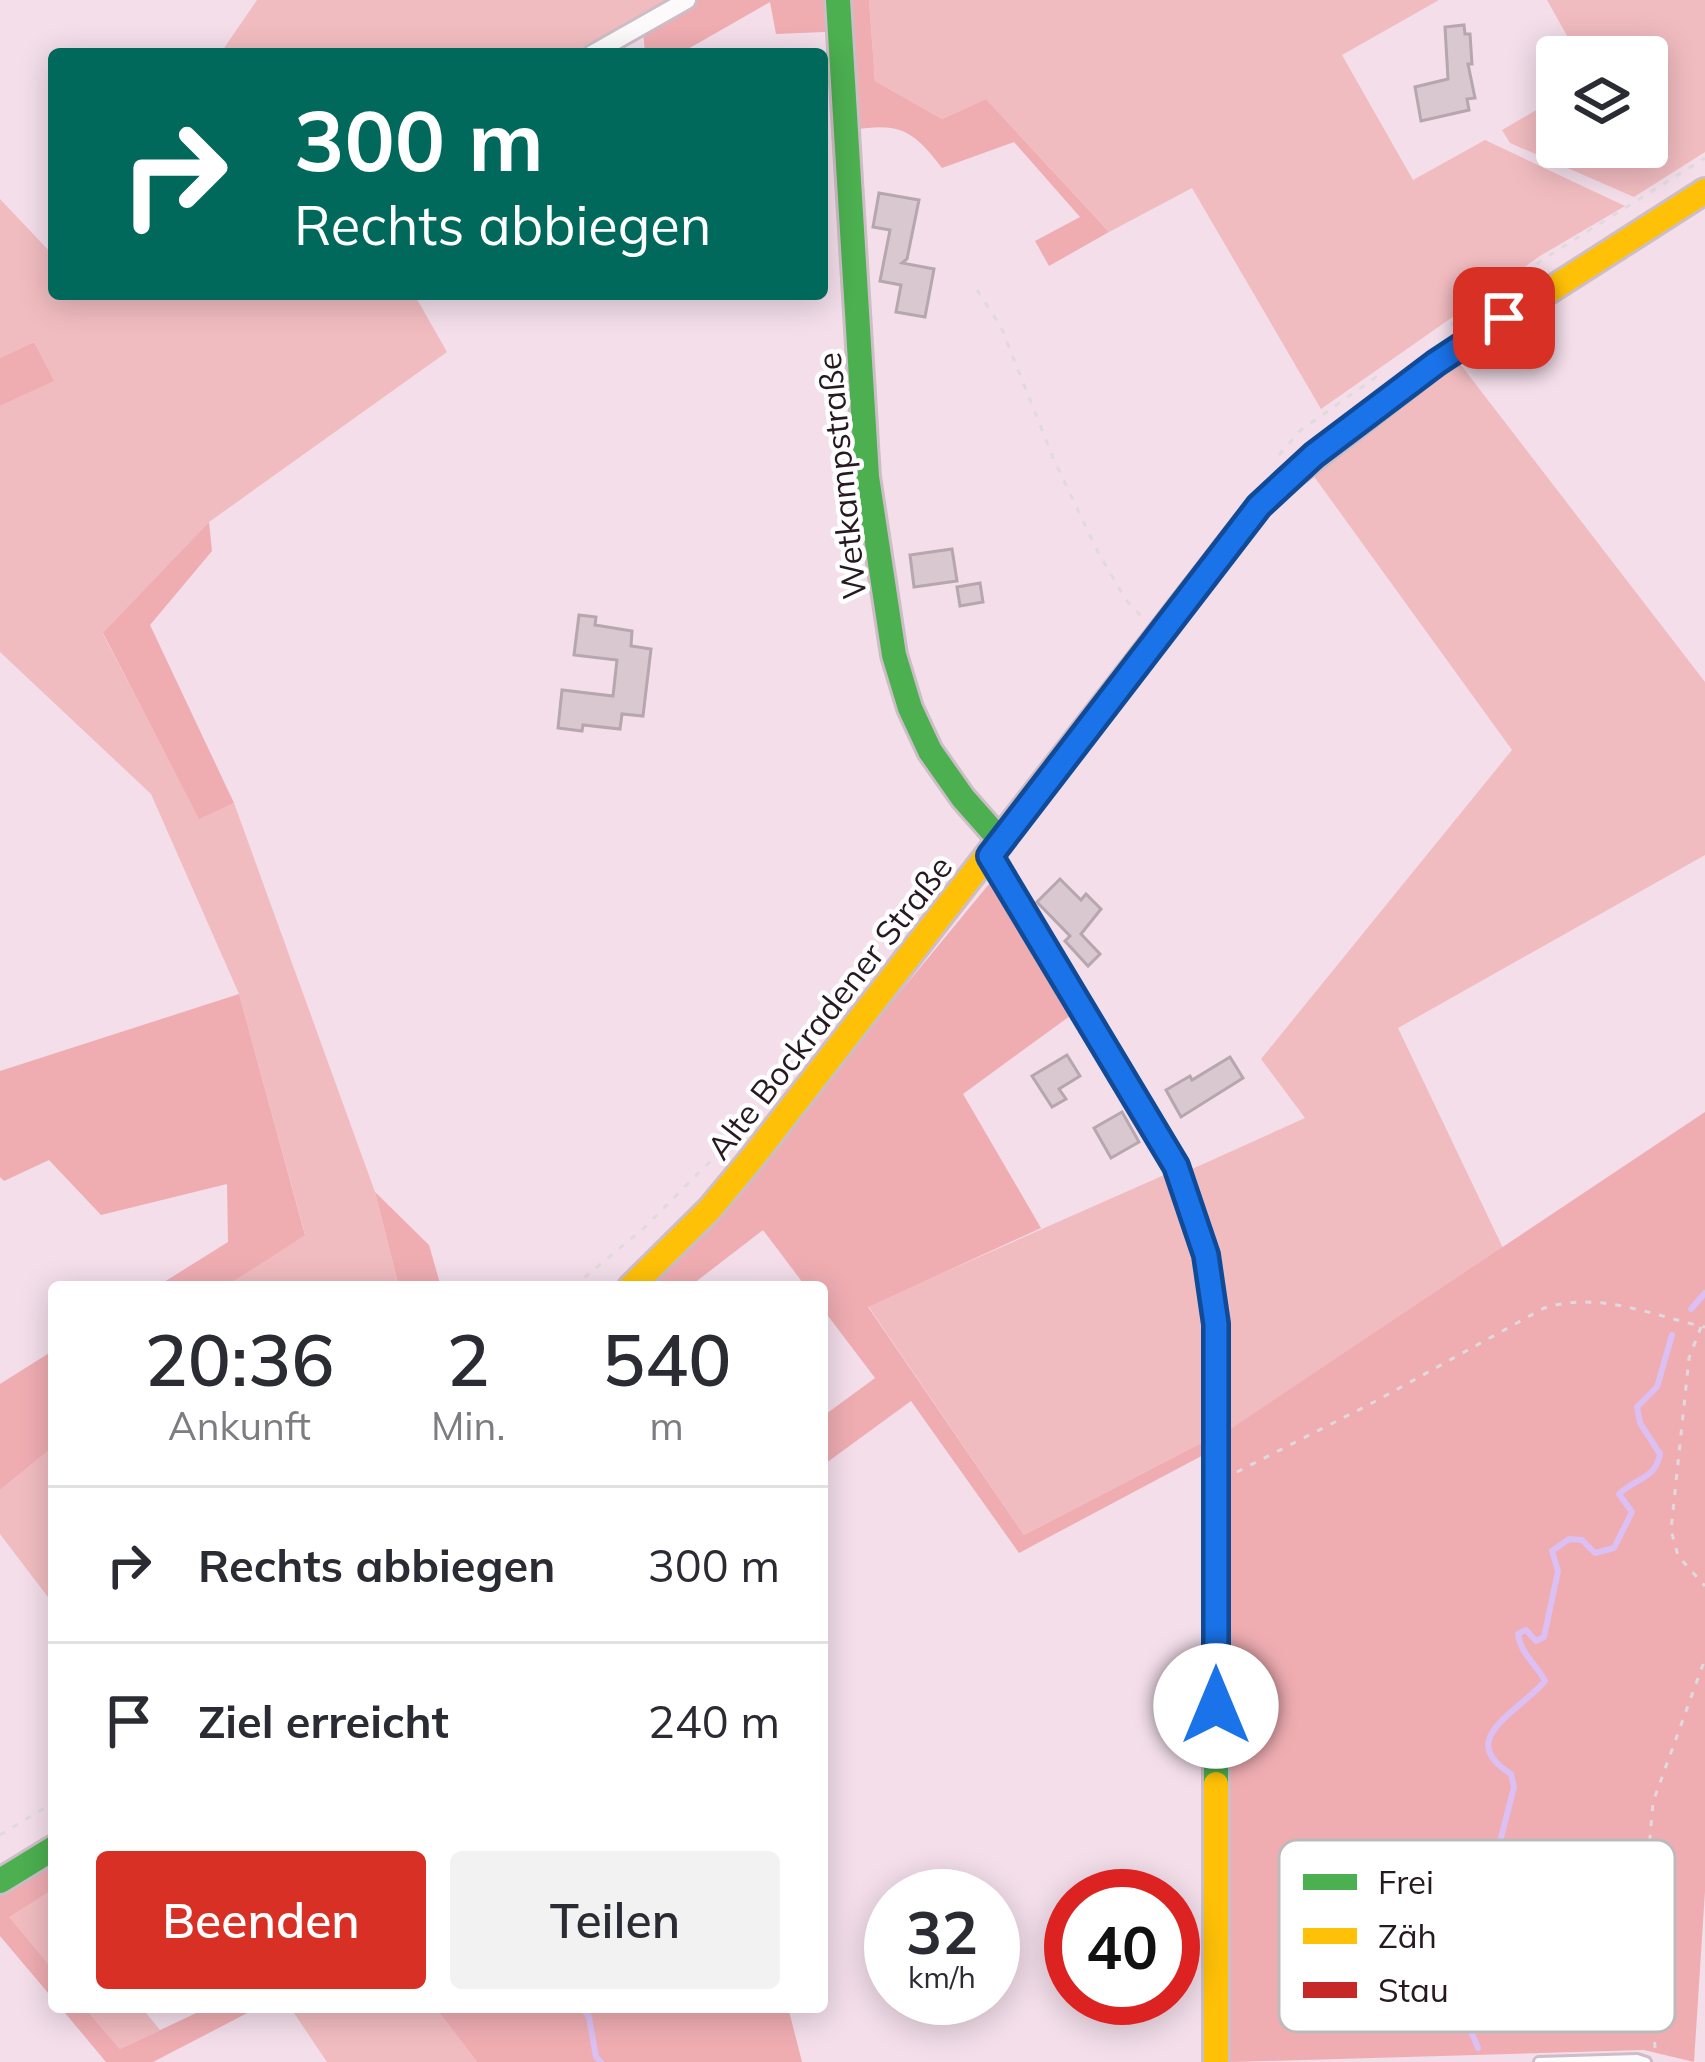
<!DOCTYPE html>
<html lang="de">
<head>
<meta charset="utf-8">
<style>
  body { margin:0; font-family:Mulish,sans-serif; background:#f2f2f3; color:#2b2b33; height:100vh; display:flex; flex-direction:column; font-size:45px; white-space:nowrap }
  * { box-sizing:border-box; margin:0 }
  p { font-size:39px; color:#7c7c81 }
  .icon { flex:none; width:66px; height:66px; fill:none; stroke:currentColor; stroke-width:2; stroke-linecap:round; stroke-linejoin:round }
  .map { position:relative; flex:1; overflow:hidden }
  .side { position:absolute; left:48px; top:1281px; width:780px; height:732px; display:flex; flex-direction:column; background:#fff; border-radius:12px; box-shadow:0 6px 30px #0003 }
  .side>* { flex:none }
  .top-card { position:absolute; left:48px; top:48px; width:780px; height:252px; border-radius:12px; box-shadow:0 6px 30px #0003; background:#00695c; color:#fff; overflow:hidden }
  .buttons { position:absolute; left:1536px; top:36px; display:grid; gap:24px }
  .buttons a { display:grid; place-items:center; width:132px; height:132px; border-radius:12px; background:#fff; box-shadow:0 6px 30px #0003; font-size:60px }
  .speed { position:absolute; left:864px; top:1869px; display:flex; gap:24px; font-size:60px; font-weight:700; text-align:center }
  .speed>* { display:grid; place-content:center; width:156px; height:156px; border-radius:50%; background:#fff; box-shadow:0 6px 30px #0003; line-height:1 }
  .speed small { font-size:30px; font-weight:400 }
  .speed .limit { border:18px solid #d22; background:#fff; color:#111 }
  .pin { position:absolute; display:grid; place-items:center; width:102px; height:102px; color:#fff; margin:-51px; border-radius:24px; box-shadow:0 6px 18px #0006 }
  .me { position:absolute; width:132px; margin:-66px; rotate:0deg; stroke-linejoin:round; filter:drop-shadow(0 0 9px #0008) }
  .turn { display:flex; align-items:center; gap:42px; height:252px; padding:0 48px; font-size:54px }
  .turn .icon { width:156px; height:156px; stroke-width:2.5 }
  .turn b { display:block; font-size:84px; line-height:102px }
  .eta { display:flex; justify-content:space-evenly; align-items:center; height:204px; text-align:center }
  .eta b { font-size:72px; font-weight:600; line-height:84px }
  .cta { display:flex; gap:24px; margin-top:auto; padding:24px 48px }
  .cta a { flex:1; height:138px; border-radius:12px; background:#d93025; color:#fff; font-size:48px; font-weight:600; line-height:138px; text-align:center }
  .cta a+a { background:#f2f2f3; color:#2b2b33 }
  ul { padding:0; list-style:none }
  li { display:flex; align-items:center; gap:36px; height:156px; padding:0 48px; border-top:3px solid #e1e1e2 }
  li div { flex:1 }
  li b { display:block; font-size:45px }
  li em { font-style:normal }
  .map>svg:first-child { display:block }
</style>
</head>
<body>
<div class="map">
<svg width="1705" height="2062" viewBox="0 0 1705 2062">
  <rect width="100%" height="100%" fill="#f3deea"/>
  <!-- green -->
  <g fill="#f1bcc0">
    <path d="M257,0H673L579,54H220Z"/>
    <path d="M869,0H1439L1342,55L1413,180L1485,140L1625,206L1540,256L1321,409L1192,188L1109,232L986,99L942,119L875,81Z"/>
    <path d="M1547,0H1705V152L1634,197L1510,143L1502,130L1557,98V147H1647V57H1579Z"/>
    <path d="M0,199L54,256V294H414L447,352L209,522L103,634L199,818L234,803L375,1192L399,1287H225L305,1234L239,994L151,794L0,652V406L53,381L34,342L0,358Z"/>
    <path d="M1457,360L1705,682V855L1398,1028L1503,1248L1221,1435L1214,1258L1192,1169L1305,1118L1261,1059L1512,750L1310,471Z"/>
    <path d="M1171,1172C1209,1260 1209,1345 1209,1439L1024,1535L868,1306Z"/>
    <path d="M54,1446V1605L0,1534V1490Z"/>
    <path d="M48,1893L54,1900V1971L8,1917Z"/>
    <path d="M84,2007H141L160,2030L120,2049Z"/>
    <path d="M290,2007H435L477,2062H327Z"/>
  </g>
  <!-- forest -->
  <g fill="#efadb2">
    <path d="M697,0H869L875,81L942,119L986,99L1109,232L1049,266L1035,241L1080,217L1014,142L942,168C914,131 900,122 853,130L847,31L776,34L770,2L688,49L687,54H645L643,30Z"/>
    <path d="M34,342L54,381L0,406V358Z"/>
    <path d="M209,522L212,551L150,625L234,803L199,819L103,633Z"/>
    <path d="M994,878L1074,1013L963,1094L1041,1228L868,1307L1024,1535L1209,1439V1452L1019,1553L911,1401L822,1466V1417L875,1378L822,1308V1287H806L763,1230L689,1287H643L717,1214Z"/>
    <path d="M239,994L305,1235L225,1287H156L228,1242L227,1184L101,1215L49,1160L4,1181L0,1177V1071Z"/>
    <path d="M1705,1112V1891L1694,2062L1644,2050L1232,2062L1222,2054L1221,1435Z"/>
    <path d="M375,1192L429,1245L441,1287H399Z"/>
    <path d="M54,1350V1446L0,1490V1384Z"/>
    <path d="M54,1864V1889L9,1917L54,1971V2000L0,1936V1893Z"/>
    <path d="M60,2007H84L120,2049L209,2007H259L153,2062H106Z"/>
    <path d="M435,2007H788L802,2062H477Z"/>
  </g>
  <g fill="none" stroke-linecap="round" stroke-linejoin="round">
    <!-- stream -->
    <g stroke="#dcbff3" stroke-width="6">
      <path d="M1691,1309L1705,1293"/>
      <path d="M582,2007L589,2017L596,2057L601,2062"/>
      <path d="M1478,2048L1458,2001L1457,1952L1481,1915L1514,1787L1511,1774C1454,1739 1519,1712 1545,1681C1535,1662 1521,1655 1518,1634L1526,1630L1536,1641L1544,1637L1558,1571L1552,1551L1569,1539L1582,1540L1595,1553L1614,1548L1632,1512L1619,1494C1635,1478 1655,1480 1660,1454L1640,1423L1637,1407L1657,1387L1672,1335"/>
    </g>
  </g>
  <!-- building -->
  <g fill="#dac8d0" stroke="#b6a6ae" stroke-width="3">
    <path d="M1464,25L1465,34H1470L1472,64H1468L1475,98L1467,99L1469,110L1421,121L1415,87L1448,79L1445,27Z"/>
    <path d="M879,193L919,200L907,259L902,263L934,269L925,317L896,312L901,285L880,281L890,230L873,227Z"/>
    <path d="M952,549L957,581L914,587L910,555Z"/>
    <path d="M980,583L983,602L960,606L957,587Z"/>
    <path d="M579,615L596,617L595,625L632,631L631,646L651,649L643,716L622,714L620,729L583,725L582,731L558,728L562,690L613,696L617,660L574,655Z"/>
    <path d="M1060,879L1081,900L1086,894L1101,909L1081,934L1100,954L1088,966L1065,941L1070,936L1037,902Z"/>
    <path d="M1067,1055L1080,1076L1059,1089L1066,1099L1052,1107L1032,1076Z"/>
    <path d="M1230,1057L1243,1078L1181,1117L1166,1090L1190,1076L1192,1080Z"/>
    <path d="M1122,1112L1139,1142L1111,1158L1094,1128Z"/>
  </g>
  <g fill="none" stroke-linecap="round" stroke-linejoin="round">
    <!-- lane casing -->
    <g stroke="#cdbdc6" stroke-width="14">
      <path id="lane" d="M1539,2062L1637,2059L1646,2062"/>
    </g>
    <!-- street casing -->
    <g stroke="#cdbdc6" stroke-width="22">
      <path id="street" d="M592,54L687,0"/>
    </g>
    <!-- fast casing -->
    <g stroke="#cdbdc6" stroke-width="30">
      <g id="fast">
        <path d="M838,0L867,477L894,655L910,708L930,751L963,798L1001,841"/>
        <path d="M1187,1199L1206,1255L1216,1324V1784"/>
        <path d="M0,1881L54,1848"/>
      </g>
    </g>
    <!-- slow casing -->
    <g stroke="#cdbdc6" stroke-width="30">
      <g id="slow">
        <path d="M1289,478L1436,363L1705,191"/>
        <path d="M631,1287L709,1210L754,1156L1038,790"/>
        <path d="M1216,1784V2062"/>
      </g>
    </g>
    <!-- jam casing -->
    <g stroke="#cdbdc6" stroke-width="30">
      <g id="jam">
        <path d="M1038,790L1259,506L1289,478"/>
        <path d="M990,856L1176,1166L1187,1199"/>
      </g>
    </g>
    <!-- path -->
    <g stroke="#e0dadd" stroke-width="3" stroke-dasharray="6 9" stroke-linecap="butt">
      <path d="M977,290L1001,327L1054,460L1098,552L1126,600L1143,618"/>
      <path d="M1451,325L1545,258L1705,158"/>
      <path d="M1279,455L1301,430L1379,375"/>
      <path d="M573,1287L644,1228L756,1115"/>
      <path d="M1701,1327L1689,1358L1671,1530L1678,1556L1705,1586"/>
      <path d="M1237,1472L1374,1402L1544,1308C1601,1291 1650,1315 1705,1327"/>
      <path d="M0,1835L54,1802"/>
      <path d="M1655,2048L1654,2030L1638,1979L1653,1802L1705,1659"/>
    </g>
    <!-- lane -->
    <use href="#lane" stroke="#fdfafc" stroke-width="8"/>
    <!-- street -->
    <use href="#street" stroke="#fdfafc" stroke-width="16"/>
    <!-- fast -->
    <use href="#fast" stroke="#4caf50" stroke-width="24"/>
    <!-- slow -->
    <use href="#slow" stroke="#ffc107" stroke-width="24"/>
    <!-- jam -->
    <use href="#jam" stroke="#c62828" stroke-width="24"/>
  </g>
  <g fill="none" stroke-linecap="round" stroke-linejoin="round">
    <!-- route casing -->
    <g stroke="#114b97" stroke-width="30">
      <path id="route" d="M1216,1706V1324L1206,1255L1176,1166L990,856L1259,506L1314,455L1436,363L1504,318"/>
    </g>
    <!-- route -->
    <use href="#route" stroke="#1a73e8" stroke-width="21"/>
  </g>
  <g text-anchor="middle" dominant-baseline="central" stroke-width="9" stroke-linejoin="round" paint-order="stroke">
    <!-- street labels -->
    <g font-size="33" fill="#261920" stroke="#fff">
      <text transform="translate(841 476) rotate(-96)">Wetkampstraße</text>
      <text transform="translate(829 1007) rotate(-52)">Alte Bockradener Straße</text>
    </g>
  </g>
  <!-- legend -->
  <rect x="1279" y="1840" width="396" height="192" rx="18" fill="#fff" stroke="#bebabc" stroke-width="3"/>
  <rect x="1303" y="1874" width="54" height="16" fill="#4caf50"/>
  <rect x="1303" y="1928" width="54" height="16" fill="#ffc107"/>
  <rect x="1303" y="1982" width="54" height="16" fill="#c62828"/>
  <g font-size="33" fill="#261920">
    <text x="1378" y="1894">Frei</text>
    <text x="1378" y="1948">Zäh</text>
    <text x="1378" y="2002">Stau</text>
  </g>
</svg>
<div class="buttons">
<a><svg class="icon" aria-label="layers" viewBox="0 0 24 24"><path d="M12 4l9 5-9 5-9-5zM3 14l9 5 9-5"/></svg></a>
</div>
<div class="speed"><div>32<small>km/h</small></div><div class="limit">40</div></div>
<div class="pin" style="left:1504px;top:318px;background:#d93025"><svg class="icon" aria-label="arrive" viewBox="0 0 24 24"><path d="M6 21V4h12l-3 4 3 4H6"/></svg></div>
<svg class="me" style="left:1216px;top:1706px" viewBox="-20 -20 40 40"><circle r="19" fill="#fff"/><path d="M0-13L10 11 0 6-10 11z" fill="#1a73e8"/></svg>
<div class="top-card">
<div class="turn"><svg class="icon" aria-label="right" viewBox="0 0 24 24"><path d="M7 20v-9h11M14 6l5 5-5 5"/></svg><div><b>300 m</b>Rechts abbiegen</div></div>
</div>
<section class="side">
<div class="eta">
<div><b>20:36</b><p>Ankunft</p></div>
<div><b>2</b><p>Min.</p></div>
<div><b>540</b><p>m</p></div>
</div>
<ul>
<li><svg class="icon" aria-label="right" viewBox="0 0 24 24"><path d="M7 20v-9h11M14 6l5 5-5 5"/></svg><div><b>Rechts abbiegen</b></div><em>300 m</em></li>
<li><svg class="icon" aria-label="arrive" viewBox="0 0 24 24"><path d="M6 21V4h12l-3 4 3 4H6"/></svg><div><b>Ziel erreicht</b></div><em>240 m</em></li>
</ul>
<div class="cta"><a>Beenden</a><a>Teilen</a></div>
</section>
</div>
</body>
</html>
